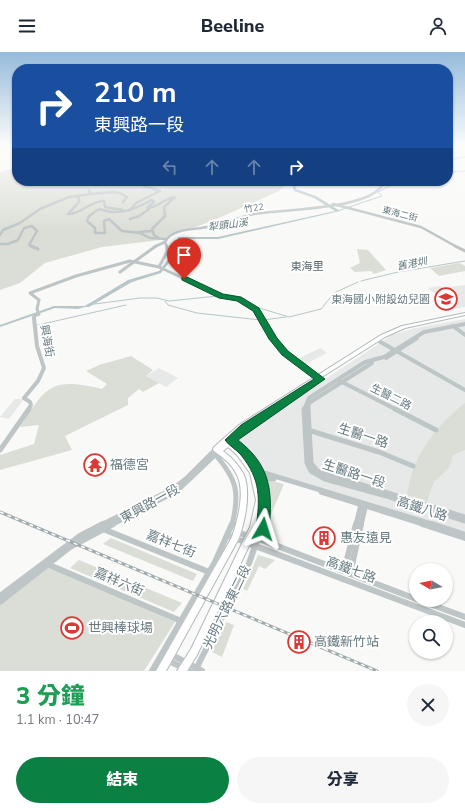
<!DOCTYPE html>
<html lang="zh-TW">
<head>
<meta charset="utf-8">
<style>
  body { margin:0; font-family:"Nunito Sans","Noto Sans TC",sans-serif; background:#f6f6f7; color:#1f2937; height:100vh; display:flex; flex-direction:column; font-size:15px; white-space:nowrap }
  * { box-sizing:border-box; margin:0 }
  p { font-size:13px; color:#747a83 }
  .icon { flex:none; width:22px; height:22px; fill:none; stroke:currentColor; stroke-width:2; stroke-linecap:round; stroke-linejoin:round }
  .map { position:relative; height:619px; overflow:hidden }
  .panel { display:flex; flex-direction:column; background:#fff; flex:1 }
  .panel>* { flex:none }
  .banner { position:absolute; left:12px; top:12px; width:441px; height:122px; border-radius:16px; box-shadow:0 1px 3px #0004; background:#1a4fa0; color:#fff; overflow:hidden }
  .needle { width:26px; rotate:280deg }
  .tools { position:absolute; left:409px; top:511px; display:grid; gap:8px }
  .tools a { display:grid; place-items:center; width:44px; height:44px; border-radius:50%; background:#fff; box-shadow:0 1px 3px #0004; font-size:20px }
  .pin { position:absolute; display:grid; place-items:center; width:34px; height:34px; color:#fff; margin:-41px -17px; border-radius:50% 50% 50% 0; rotate:-45deg; box-shadow:0 0 4px #0007 }
  .pin .icon { rotate:45deg }
  .me { position:absolute; width:44px; margin:-22px; rotate:6deg; stroke-linejoin:round; filter:drop-shadow(0 0 3px #0008) }
  .turn { display:flex; align-items:center; gap:14px; height:84px; padding:0 16px; font-size:18px }
  .turn .icon { width:52px; height:52px; stroke-width:2.5 }
  .turn b { display:block; font-size:28px; line-height:34px }
  .lanes { display:flex; align-items:center; height:38px; padding:0 16px; background:#0003; justify-content:center; gap:20px; direction:ltr }
  .lanes .off { opacity:.35 }
  .round { display:grid; place-items:center; flex:none; width:42px; height:42px; border-radius:21px; background:#f6f6f7 }
  .head { display:flex; align-items:center; justify-content:space-between; height:68px; padding:0 16px }
  h1 { font-size:24px; font-weight:800; line-height:30px; color:#1e9e55 }
  .cta { display:flex; gap:8px; margin-top:auto; padding:8px 16px }
  .cta a { flex:1; height:46px; border-radius:24px; background:#0b8043; color:#fff; font-size:16px; font-weight:800; line-height:46px; text-align:center }
  .cta a+a { background:#f6f6f7; color:#1f2937 }
  header { display:flex; justify-content:space-between; align-items:center; height:52px; padding:0 16px; background:#fff; font-size:18px; font-weight:800 }
  .map>svg:first-child { display:block }
</style>
</head>
<body>
<header><svg class="icon" aria-label="menu" viewBox="0 0 24 24"><path d="M4 6h16M4 12h16M4 18h16"/></svg>Beeline<svg class="icon" aria-label="person" viewBox="0 0 24 24"><circle cx="12" cy="8" r="4"/><path d="M4 21q1-7 8-7t8 7"/></svg></header>
<div class="map">
<svg width="465" height="619" viewBox="0 0 465 619">
  <rect width="100%" height="100%" fill="#f9f9f7"/>
  <!-- built -->
  <g fill="#e7e9e8">
    <path d="M465,233V255L454,257L428,236L440,234L442,236Z"/>
    <path d="M465,267V482L264,418L247,399L233,388L392,283L415,276Z"/>
    <path d="M320,296L327,301L304,313L296,308Z"/>
    <path d="M159,316L178,326L166,335L146,324Z"/>
    <path d="M15,347H24L9,367L0,365Z"/>
  </g>
  <!-- green -->
  <g fill="#dbded6">
    <path d="M17,115V129H289L279,139L212,169L160,188L102,195L45,211L20,231L0,238V120Z"/>
    <path d="M357,197L368,198L386,218L374,222L371,219L355,220L350,216L360,211Z"/>
    <path d="M460,211L465,214V219L439,224L430,216Z"/>
    <path d="M131,304L153,318L146,324L159,331L143,340L139,337L128,346V353L65,384L72,398L0,418V403L34,392L39,373L20,375C46,334 51,325 102,337L107,332L86,319L99,313Z"/>
    <path d="M465,351V398L453,403L449,416L434,430L427,449L407,443C413,403 434,376 465,351Z"/>
    <path d="M268,428L284,432L269,467Z"/>
    <path d="M111,486L197,522L193,529L103,492Z"/>
    <path d="M258,503L275,508L265,517L259,514L247,539L243,537Z"/>
    <path d="M79,508L182,551L174,560L70,516Z"/>
    <path d="M48,514L175,570L144,619H0V553Z"/>
    <path d="M226,570L234,573L222,605L212,600Z"/>
  </g>
  <!-- water -->
  <path fill="#b8c6c8" d="M90,251L95,252L78,257L55,256L0,275V273L54,254H85Z"/>
  <g fill="none" stroke-linecap="round" stroke-linejoin="round">
    <!-- stream -->
    <g stroke="#b8c6c8" stroke-width="1">
      <path d="M4,97L11,95"/>
      <path d="M0,100L3,97"/>
      <path d="M448,120L465,119"/>
      <path d="M349,155L382,144L378,140L399,129"/>
      <path d="M338,159L346,156"/>
      <path d="M361,229L398,220L465,209"/>
      <path d="M229,244L244,247L253,254L289,265L321,257L334,241L358,230"/>
      <path d="M165,249L168,253L197,261L260,268"/>
      <path d="M95,252L140,246H157L169,249L218,244"/>
      <path d="M263,268L286,265"/>
      <path d="M38,273L126,253"/>
    </g>
    <!-- river -->
    <path fill="#b8c6c8" fill-rule="evenodd" d="M292,129H294L296,137L316,144L340,159L218,187H181L180,197L161,221L132,230L89,255H87L85,254L128,228L159,219L176,197L178,185H218L335,159L314,146L294,139Z"/>
    <!-- major casing -->
    <g stroke="#b2b9bb" stroke-width="2">
      <path id="major" d="M465,261V263L405,276L385,285L251,370L254,372L253,373L232,392L241,399L255,418L262,448L258,475L197,603L187,619H177L191,597L250,475L256,448L250,421L237,403L228,395L223,399C231,405 239,413 244,423C251,441 245,471 238,488L166,619H156L232,485C238,467 246,438 236,421C231,411 222,405 214,399L213,397L214,395L239,373L381,283L402,274Z"/>
    </g>
    <!-- minor-far5 -->
    <g stroke="#bec5c6" stroke-width="2">
      <path d="M0,95L12,93"/>
      <path d="M448,108L465,105"/>
      <path d="M372,129L383,133L378,138"/>
      <path d="M157,138L143,134L163,129"/>
    </g>
    <!-- minor-far4 -->
    <g stroke="#bec5c6" stroke-width="2.5">
      <path d="M90,142L112,140L120,141L127,145L123,150"/>
      <path d="M76,144L79,145V150L68,162C82,162 90,149 104,149L105,155L123,158"/>
      <path d="M333,152L421,175L457,195"/>
      <path d="M130,158L136,151L160,139L154,137"/>
      <path d="M130,167L139,164L149,157"/>
      <path d="M139,180L152,179"/>
      <path d="M0,183L3,178L20,171L40,157L69,145L90,142L89,138"/>
      <path d="M159,186L154,183L152,177L165,164L164,155L175,145C164,146 158,156 147,156L154,150L152,148C133,158 120,164 99,157L89,164L87,169L95,176V181H105L104,169L109,167L122,179L140,181L150,186L166,187"/>
      <path d="M165,190C172,176 193,178 207,175C223,172 238,165 254,162C283,157 358,158 379,137"/>
      <path d="M165,190L167,195"/>
      <path d="M0,192H8L18,188L24,176L32,174L37,179L29,193L34,195"/>
      <path d="M154,195L165,190"/>
    </g>
    <!-- minor-far3 -->
    <g stroke="#bec5c6" stroke-width="3">
      <path d="M31,194L38,197"/>
      <path d="M455,194L465,199"/>
      <path d="M159,215L167,200V194"/>
      <path d="M120,220L156,194"/>
      <path d="M34,267V264L39,262L37,257L39,248L30,241L76,224L130,209L159,215L221,244L239,247L257,258L262,267"/>
    </g>
    <!-- minor-far2 -->
    <g stroke="#bec5c6" stroke-width="4">
      <path d="M261,266L273,287L285,301L321,327"/>
      <path d="M453,274L465,283"/>
      <path d="M377,288L465,338"/>
      <path d="M386,306L417,286"/>
      <path d="M340,329L397,358"/>
      <path d="M28,358L31,353L30,350L24,346L38,329L44,316L37,294L34,266"/>
      <path d="M304,358L309,346L365,310L384,305L424,280L465,272"/>
      <path d="M308,358L309,351L372,311"/>
    </g>
    <!-- minor-far1 -->
    <g stroke="#bec5c6" stroke-width="5">
      <path d="M304,357L307,411L311,419L325,427L390,445L465,469"/>
      <path d="M308,357L311,411L317,419L465,465"/>
      <path d="M395,357L436,378"/>
      <path d="M308,378L379,400L413,414"/>
      <path d="M230,387C258,408 269,440 263,473"/>
      <path d="M0,398L29,357"/>
      <path d="M215,402C237,428 240,440 232,473"/>
      <path d="M258,419L435,473"/>
      <path d="M262,428L263,426L274,427"/>
      <path d="M321,440L426,473"/>
      <path d="M101,473L173,437L187,426L216,397"/>
      <path d="M111,473L177,439L219,399"/>
      <path d="M356,473L361,452"/>
      <path d="M361,473L366,452"/>
    </g>
    <!-- minor -->
    <g stroke="#bec5c6" stroke-width="6">
      <path d="M422,472L465,486"/>
      <path d="M432,472L465,483"/>
      <path d="M103,477L209,520"/>
      <path d="M236,480L259,487L416,547"/>
      <path d="M229,484L465,573"/>
      <path d="M47,512L181,569"/>
      <path d="M344,519L356,472"/>
      <path d="M350,522L361,472"/>
      <path d="M0,544L80,484L103,472"/>
      <path d="M419,548L465,565"/>
      <path d="M0,550L70,495L113,472"/>
      <path d="M170,602L202,619"/>
      <path d="M167,608L189,619"/>
      <path d="M152,619L215,510L232,472"/>
      <path d="M195,619L248,514L263,472"/>
    </g>
    <!-- major -->
    <use href="#major" fill="#fff" fill-rule="evenodd"/>
    <!-- rail casing -->
    <g stroke="#a0aaad" stroke-width="3">
      <path id="rail" d="M0,460L377,619"/>
    </g>
    <!-- rail -->
    <use href="#rail" stroke="#fff" stroke-width="1.5" stroke-dasharray="4" stroke-linecap="butt"/>
  </g>
  <!-- sky -->
  <linearGradient id="sky" x2="0" y2="1"><stop stop-color="#95bbdb"/><stop offset="0.52" stop-color="#fcfcfb"/><stop offset="1" stop-color="#fcfcfb" stop-opacity="0"/></linearGradient>
  <rect width="465" height="180" fill="url(#sky)"/>
  <!-- route -->
  <path fill="#0b8043" stroke="#07532c" d="M182,225H187L223,242L241,245L259,256L277,286L288,299L325,327L238,388C270,413 273,438 269,477L267,481L263,483L258,481L256,477C260,446 261,428 241,403C236,397 229,394 225,388L241,373L314,327L282,303L269,287L253,259L237,249L219,246L182,228Z"/>
  <!-- icons -->
  <defs>
    <g id="school-ring" transform="scale(1.15)"><circle r="9.5" fill="#fff" stroke="#da3a36" stroke-width="1.5"/><path d="M0-5L7-2L0 1L-7-2ZM-4 1L0 2.5L4 1V4Q0 6-4 4Z" fill="#da3a36"/></g>
    <g id="temple-ring" transform="scale(1.15)"><circle r="9.5" fill="#fff" stroke="#da3a36" stroke-width="1.5"/><path d="M0-6L5-2H3V0L6.5 2.5H4V6H1.5V3h-3V6H-4V2.5H-6.5L-3 0V-2H-5Z" fill="#da3a36"/></g>
    <g id="building-ring" transform="scale(1.15)"><circle r="9.5" fill="#fff" stroke="#da3a36" stroke-width="1.5"/><path d="M-4-6H4V6H1V3H-1V6H-4ZM-2.5-4.3h1.7v1.8h-1.7ZM.8-4.3h1.7v1.8H.8ZM-2.5-1h1.7V.8h-1.7ZM.8-1h1.7V.8H.8Z" fill="#da3a36"/></g>
    <g id="stadium-ring" transform="scale(1.15)"><circle r="9.5" fill="#fff" stroke="#da3a36" stroke-width="1.5"/><path d="M0-5a6.5 5 0 1 0 0 10a6.5 5 0 1 0 0-10ZM-3.5-1.8h7v3.6h-7Z" fill="#da3a36"/></g>
  </defs>
  <g fill-rule="evenodd">
    <use href="#school-ring" x="446" y="247"/>
    <use href="#temple-ring" x="95" y="413"/>
    <use href="#building-ring" x="324" y="486"/>
    <use href="#stadium-ring" x="72" y="576"/>
    <use href="#building-ring" x="299" y="590"/>
  </g>
  <g text-anchor="middle" dominant-baseline="central" stroke-width="4" stroke-linejoin="round" paint-order="stroke">
    <!-- far-street labels -->
    <g font-size="9" fill="#667a80" stroke="#fff">
      <text transform="translate(254 156) rotate(-8)">竹22</text>
      <text transform="translate(400 162) rotate(14)">東海二街</text>
    </g>
    <!-- far-water labels -->
    <g font-size="10" font-style="italic" fill="#60787a" stroke="#fff">
      <text transform="translate(228 173) rotate(-7)">犁頭山溪</text>
      <text transform="translate(412 212) rotate(-11)">舊港圳</text>
    </g>
    <!-- far-quarter labels -->
    <g font-size="11" fill="#57676c" stroke="#fff">
      <text x="307" y="214">東海里</text>
    </g>
    <!-- poi labels -->
    <g font-size="11" fill="#667a80" stroke="#fff" text-anchor="end">
      <text x="430" y="247">東海國小附設幼兒園</text>
    </g>
    <!-- street labels -->
    <g font-size="11" fill="#667a80" stroke="#fff">
      <text transform="translate(47 289) rotate(79)">興海街</text>
      <text transform="translate(391 345) rotate(27)">生醫二路</text>
    </g>
    <!-- near-street labels -->
    <g font-size="13" fill="#667a80" stroke="#fff">
      <text transform="translate(363 384) rotate(18)">生醫一路</text>
      <text transform="translate(354 422) rotate(18)">生醫路一段</text>
      <text transform="translate(150 452) rotate(-29)">東興路一段</text>
      <text transform="translate(422 457) rotate(18)">高鐵八路</text>
      <text transform="translate(171 492) rotate(22)">嘉祥七街</text>
      <text transform="translate(351 518) rotate(20)">高鐵七路</text>
      <text transform="translate(119 530) rotate(23)">嘉祥六街</text>
      <text transform="translate(227 555) rotate(-64)">光明六路東二段</text>
    </g>
    <!-- near-poi labels -->
    <g font-size="13" fill="#667a80" stroke="#fff" text-anchor="start">
      <text x="110" y="413">福德宮</text>
      <text x="340" y="486">惠友遠見</text>
      <text x="88" y="576">世興棒球場</text>
      <text x="314" y="590">高鐵新竹站</text>
    </g>
  </g>
</svg>
<div class="tools">
<a><svg class="needle" viewBox="-14 -14 28 28"><path d="M0-13l5 13h-10z" fill="#e53935"/><path d="M0 13l5-13h-10z" fill="#747a83"/></svg></a>
<a><svg class="icon" aria-label="search" viewBox="0 0 24 24"><circle cx="10" cy="10" r="6"/><path d="M15 15l6 6"/></svg></a>
</div>
<div class="pin" style="left:184px;top:227px;background:#d93025"><svg class="icon" aria-label="arrive" viewBox="0 0 24 24"><path d="M6 21V4h12l-3 4 3 4H6"/></svg></div>
<svg class="me" style="left:263px;top:477px" viewBox="-20 -20 40 40"><path d="M0-17L14 15 0 8-14 15z" fill="#0b8043" stroke="#fff" stroke-width="4"/></svg>
<div class="banner">
<div class="turn"><svg class="icon" aria-label="right" viewBox="0 0 24 24"><path d="M7 20v-9h11M14 6l5 5-5 5"/></svg><div><b>210 m</b>東興路一段</div></div>
<div class="lanes"><svg class="icon off" aria-label="left" viewBox="0 0 24 24"><path d="M17 20v-9H6M10 6l-5 5 5 5"/></svg><svg class="icon off" aria-label="ahead" viewBox="0 0 24 24"><path d="M12 20V5M6 11l6-6 6 6"/></svg><svg class="icon off" aria-label="ahead" viewBox="0 0 24 24"><path d="M12 20V5M6 11l6-6 6 6"/></svg><svg class="icon" aria-label="right" viewBox="0 0 24 24"><path d="M7 20v-9h11M14 6l5 5-5 5"/></svg></div>
</div>
</div>
<section class="panel">
<div class="head"><div><h1>3 分鐘</h1><p>1.1 km · 10:47</p></div><a class="round"><svg class="icon" aria-label="close" viewBox="0 0 24 24"><path d="M6 6l12 12M18 6L6 18"/></svg></a></div>
<div class="cta"><a>結束</a><a>分享</a></div>
</section>
</body>
</html>
